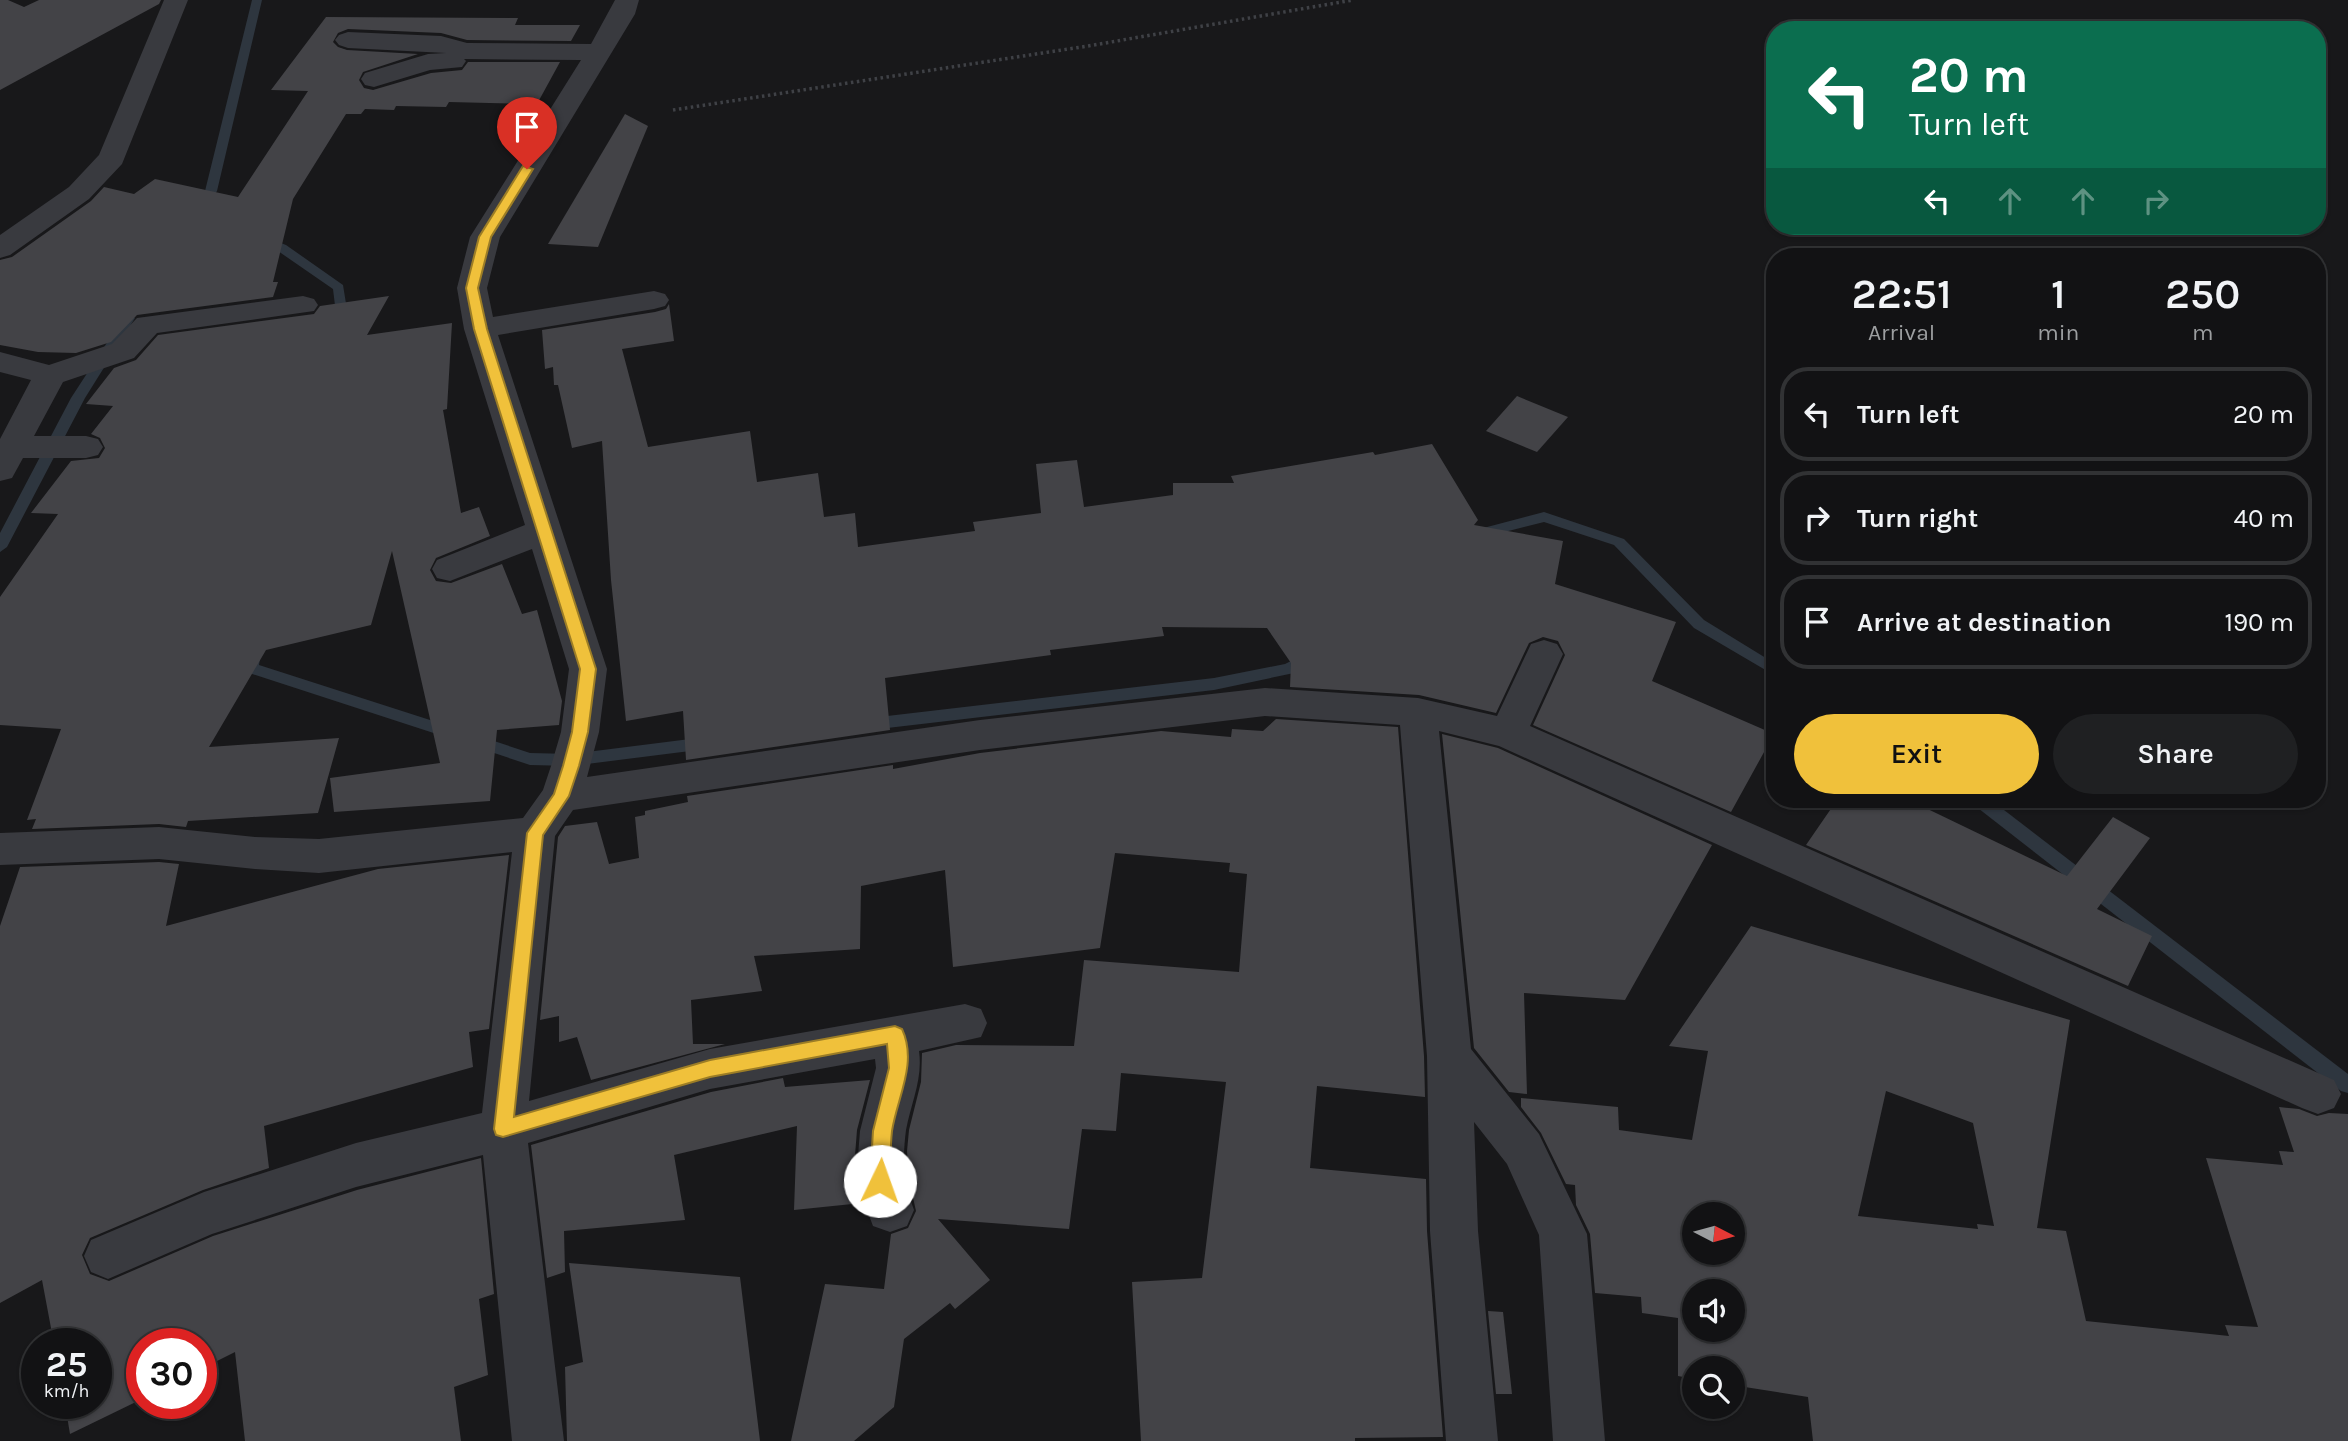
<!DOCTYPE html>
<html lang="en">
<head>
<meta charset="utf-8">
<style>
  body { margin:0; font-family:Karla,sans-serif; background:#1f2022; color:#f1f3f6; height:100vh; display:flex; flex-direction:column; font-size:26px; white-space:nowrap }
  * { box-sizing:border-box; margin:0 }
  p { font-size:23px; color:#9c9ea0 }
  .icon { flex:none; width:38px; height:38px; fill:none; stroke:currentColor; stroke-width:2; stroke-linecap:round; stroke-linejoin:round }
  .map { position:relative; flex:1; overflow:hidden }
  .panel { position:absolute; left:1766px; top:248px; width:560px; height:560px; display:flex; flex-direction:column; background:#121214; border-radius:28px; box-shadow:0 2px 5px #0004,0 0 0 2px #313234 }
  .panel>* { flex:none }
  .top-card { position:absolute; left:1766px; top:21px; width:560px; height:214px; border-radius:28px; box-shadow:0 2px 5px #0004,0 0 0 2px #313234; background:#0b6e4f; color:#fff; overflow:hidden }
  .needle { width:46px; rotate:96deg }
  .fabs { position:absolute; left:1682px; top:1202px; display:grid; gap:14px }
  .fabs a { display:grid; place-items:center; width:63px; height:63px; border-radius:50%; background:#121214; box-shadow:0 2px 5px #0004,0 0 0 2px #313234; font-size:35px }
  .speed { position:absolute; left:21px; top:1328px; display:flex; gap:14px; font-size:35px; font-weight:700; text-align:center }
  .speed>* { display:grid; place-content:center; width:91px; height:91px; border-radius:50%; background:#121214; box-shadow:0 2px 5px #0004,0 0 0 2px #313234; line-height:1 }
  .speed small { font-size:18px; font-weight:400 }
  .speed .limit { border:10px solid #d22; background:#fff; color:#111 }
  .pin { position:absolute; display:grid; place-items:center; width:60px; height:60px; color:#fff; margin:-72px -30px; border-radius:50% 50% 50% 0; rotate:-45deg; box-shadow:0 0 7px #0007 }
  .pin .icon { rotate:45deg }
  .me { position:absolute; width:77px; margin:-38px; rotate:3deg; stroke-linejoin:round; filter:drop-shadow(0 0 5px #0008) }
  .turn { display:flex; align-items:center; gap:24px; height:147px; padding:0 28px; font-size:32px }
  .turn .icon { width:91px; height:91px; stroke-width:2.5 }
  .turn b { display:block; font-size:49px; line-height:60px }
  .lanes { display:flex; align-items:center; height:66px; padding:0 28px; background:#0003; justify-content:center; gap:35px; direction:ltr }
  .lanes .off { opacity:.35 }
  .eta { display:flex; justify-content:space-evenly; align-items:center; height:119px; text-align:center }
  .eta b { font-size:42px; font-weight:600; line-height:49px }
  .button { display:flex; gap:14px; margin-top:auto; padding:14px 28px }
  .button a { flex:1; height:80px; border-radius:42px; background:#f0c13b; color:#111; font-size:28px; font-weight:600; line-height:80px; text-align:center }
  .button a+a { background:#1f2022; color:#f1f3f6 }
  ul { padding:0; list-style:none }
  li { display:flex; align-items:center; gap:21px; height:94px; margin:0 14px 10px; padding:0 14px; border:4px solid #313234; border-radius:28px }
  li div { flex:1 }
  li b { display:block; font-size:26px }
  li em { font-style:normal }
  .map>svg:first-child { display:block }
</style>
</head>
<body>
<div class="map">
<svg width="2348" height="1441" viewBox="0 0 2348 1441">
  <rect width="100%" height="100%" fill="#18181a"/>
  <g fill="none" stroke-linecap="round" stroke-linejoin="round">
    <!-- stream -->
    <g fill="#2e363f" fill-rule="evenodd">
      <path d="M252,0H262L217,191L204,210H196L194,208L205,191Z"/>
      <path d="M263,236L286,245L343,285L349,322L347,325L343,326L337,322L333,289L278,251L259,243V237Z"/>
      <path d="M129,314L135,318L85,398L7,547L0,552V533L71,398L125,315Z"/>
      <path d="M1544,512L1624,539L1704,620L1774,663V675L1694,628L1614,545L1544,522L1477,539L1470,534L1472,531Z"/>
      <path d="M253,646L261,652L259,665L458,729L460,733L458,737L452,739L246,672L243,668L245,652Z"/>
      <path d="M1307,653L1312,655L1315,659L1312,663L1294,673L1214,690L870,730L864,728L862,724L864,720L870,718L1214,678L1285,664Z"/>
      <path d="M476,735L530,753L571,754L706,737L712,739L714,743L712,747L706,749L571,766L530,765L470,745L468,741L470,737Z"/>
      <path d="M1972,800H1991L2348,1074V1093L2341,1091L1974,805Z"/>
    </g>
  </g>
  <!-- building -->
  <g fill="#434347" fill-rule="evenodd">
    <path d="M0,0H8L24,7L39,0H161L159,4L0,90Z"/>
    <path d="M326,17L518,18L515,25H580L571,41L467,40L441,33L348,29L338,33L333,42L338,47L347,50L418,54L363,72L359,80L364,88L373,90L431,73L462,70L468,62H560L537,104L449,102L446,107L396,106L394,110L365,109L361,114H346L293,199L273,282H278L273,297L137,315L111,342L76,353L38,352L0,345V260L12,257L91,201L104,187L134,194L155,179L238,197L308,91L271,90Z"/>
    <path d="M625,114L648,126L598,247L548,244Z"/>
    <path d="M389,296L367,335L452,323L447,409L443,410L461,513L479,507L490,536L436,558L430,570L436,581L451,583L502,564L522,614L537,610L562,701L559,725L497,730L490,801L334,812L330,778L440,763L392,551L371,625L266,650L209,747L339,738L318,813L188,821L186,827L159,824L32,829L36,819L27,820L61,729L0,725V597L58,514L31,513L71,461L99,458L105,448L100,438L91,434L113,406L86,404L114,368L136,360L158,335L314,314L320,306Z"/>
    <path d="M669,304L674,341L622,349L648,447L750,431L757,482L818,473L824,517L855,513L858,547L975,531L973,522L1041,513L1036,464L1077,460L1084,507L1173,495V483H1234L1231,476L1373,452L1375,455L1432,444L1478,520L1474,525L1563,541L1555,584L1676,622L1652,681L1774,734L1731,812L1533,725L1565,655L1558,641L1543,637L1529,643L1496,713L1419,695L1290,687L1291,663L1267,628L1162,627L1164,636L1050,650L1051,655L885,678L890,730L686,760L683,711L626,721L611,580L602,441L572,448L558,385H554L553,367L545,369L542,330L655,312L666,309Z"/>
    <path d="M1517,396L1568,417L1537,452L1486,431Z"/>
    <path d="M1276,719L1398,727L1424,1056L1425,1097L1317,1086L1310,1168L1426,1179L1427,1231L1443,1437L1355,1438V1441H1141L1132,1282L1202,1278L1226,1082L1121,1073L1116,1131L1082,1129L1069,1229L938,1219L990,1280L955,1309L950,1303L904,1339L894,1407L854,1441H791L825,1284L884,1289L891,1234L908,1228L916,1211L909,1180L907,1151L909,1130L921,1082L922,1053L956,1045L1074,1046L1084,960L1239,972L1247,874L1229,872L1230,863L1115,853L1100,948L953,967L945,870L861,886L860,949L754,956L762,991L691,1000L693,1044H725L591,1080L577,1037L559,1042V1016L540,1020L558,837L565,826L597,822L609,864L639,858L635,817L645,815V811L688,802L687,796L893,765V769L980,753L1161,731L1231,737L1232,729L1263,731Z"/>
    <path d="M1442,734L1498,748L1712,845L1625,1000L1524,993L1527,1094L1509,1092L1474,1048Z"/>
    <path d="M1837,800H1909L2067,876L2113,817L2150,838L2097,909L2152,936L2128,986L1806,845Z"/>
    <path d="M509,855L489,1029L469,1032L473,1067L264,1126L269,1168L203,1190L90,1238L82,1255L90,1274L109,1281L213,1236L357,1190L481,1158L494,1294L479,1299L488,1375L454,1387L461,1441H245L235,1352L201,1369V1344H142V1399L70,1434L65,1404H96V1344H54L42,1280L0,1303V926L20,867L159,862L179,864L166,926L378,869Z"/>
    <path d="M1751,926L2070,1020L2037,1228L2066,1231L2086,1321L2229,1336L2225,1325L2258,1327L2206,1158L2283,1165L2279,1151L2294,1152L2279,1107L2299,1109L2317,1116L2329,1113L2348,1114V1441H1813L1808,1397L1732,1385V1368H1694V1379L1678,1376V1318L1642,1313L1641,1297L1595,1293L1590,1234L1576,1205L1575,1185L1566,1184L1541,1133L1521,1107V1098L1618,1107L1619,1130L1692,1140L1708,1051L1669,1046ZM1886,1091L1973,1123L1994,1226L1977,1224L1978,1229L1858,1216ZM1694,1214H1732V1253H1694ZM1694,1292H1732V1330H1694Z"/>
    <path d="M783,1078L785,1087L870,1080L857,1130L853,1181L862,1203L794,1210L797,1126L674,1155L685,1220L564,1231L565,1272L547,1278L531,1145L711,1092Z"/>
    <path d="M569,1263L740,1277L760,1441H567L565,1367L583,1362Z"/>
    <path d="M1488,1311L1503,1312L1512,1394H1496Z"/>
  </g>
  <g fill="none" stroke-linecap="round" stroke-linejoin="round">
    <!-- path -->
    <path stroke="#3f4146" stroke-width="3.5" stroke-dasharray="2.5 3.5" stroke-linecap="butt" d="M673,110L1088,46L1353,0"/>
    <!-- minor -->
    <g fill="#393a3f" fill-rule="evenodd">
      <path d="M164,0H188L122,164L89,199L10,255L0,258V235L69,187L99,155Z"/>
      <path d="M615,0H639L635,14L500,237L487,288L493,317L654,291L665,294L669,300L665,306L654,309L498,335L607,669L599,732L587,777L980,720L1265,688L1418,698L1497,716L1531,644L1544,640L1557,644L1563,654L1530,726L2334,1080L2341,1094L2334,1108L2318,1114L2302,1108L1499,746L1439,731L1471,1049L1539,1134L1587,1234L1605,1441H1553L1539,1235L1507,1164L1474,1122L1478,1231L1498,1441H1446L1430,1231L1427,1056L1400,725L1265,716L980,750L573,810L555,836L529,1101L710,1049L965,1004L981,1009L987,1023L981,1037L919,1051C923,1079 911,1103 906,1130C902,1160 904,1182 914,1210L907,1226L890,1232L873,1226L856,1181L860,1131L876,1068L875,1059L710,1089L528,1143L564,1441H512L483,1155L356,1187L212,1234L108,1279L91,1272L84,1256L91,1240L204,1192L356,1143L482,1113L512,852L319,873L255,869L159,859L0,865V833L159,827L255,837L319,839L523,818L543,790L551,766L561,732L569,669L532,549L450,581L437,578L432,569L437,560L525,525L464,329L457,288L470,237L581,60L464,59L466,61L462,67L430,70L374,87L365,85L361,79L365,73L428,54L446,53L348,48L339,45L335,40L339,35L348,32L441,36L467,43L591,44Z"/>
      <path d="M303,296L314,299L318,305L314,311L157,333L134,358L63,382L34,436H86L98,439L103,447L98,455L86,458H23L12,478L0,481V439L31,380L0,372V352L49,365L112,344L137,318Z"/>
    </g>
  </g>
  <!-- route -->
  <path fill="#f0c13b" stroke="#9c7d26" stroke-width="2" d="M523,166L533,169L491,237L478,288L487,329L596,669L588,732L579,766L569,796L543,835L514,1117L710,1060L895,1026L902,1029C918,1063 897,1098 892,1131C890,1148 891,1165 890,1181L887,1188L880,1190L873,1188L870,1181L873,1131L889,1068L887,1044L710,1077L503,1137L496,1135L494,1129L527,833L554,794L563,766L572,732L580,669L474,329L466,288L479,237Z"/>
</svg>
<div class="fabs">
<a><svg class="needle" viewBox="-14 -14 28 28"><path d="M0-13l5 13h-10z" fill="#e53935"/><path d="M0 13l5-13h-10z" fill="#9c9ea0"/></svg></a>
<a><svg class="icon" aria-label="sound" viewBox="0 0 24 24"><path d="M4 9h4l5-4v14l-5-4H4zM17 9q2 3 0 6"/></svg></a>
<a><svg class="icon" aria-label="search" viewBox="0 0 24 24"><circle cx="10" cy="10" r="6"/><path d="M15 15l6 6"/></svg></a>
</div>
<div class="speed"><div>25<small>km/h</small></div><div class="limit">30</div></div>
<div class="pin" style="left:527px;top:169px;background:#d93025"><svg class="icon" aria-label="arrive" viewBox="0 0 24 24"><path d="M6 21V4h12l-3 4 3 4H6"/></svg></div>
<svg class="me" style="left:880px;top:1181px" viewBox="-20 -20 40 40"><circle r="19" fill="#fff"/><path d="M0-13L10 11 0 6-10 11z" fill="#f0c13b"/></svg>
<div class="top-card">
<div class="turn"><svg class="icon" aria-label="left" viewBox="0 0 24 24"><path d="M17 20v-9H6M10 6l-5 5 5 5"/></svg><div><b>20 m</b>Turn left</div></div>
<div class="lanes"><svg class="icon" aria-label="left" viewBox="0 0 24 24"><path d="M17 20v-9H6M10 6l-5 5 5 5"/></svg><svg class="icon off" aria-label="ahead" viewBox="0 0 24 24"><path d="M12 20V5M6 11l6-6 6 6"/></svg><svg class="icon off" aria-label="ahead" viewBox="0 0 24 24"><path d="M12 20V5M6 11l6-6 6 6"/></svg><svg class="icon off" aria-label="right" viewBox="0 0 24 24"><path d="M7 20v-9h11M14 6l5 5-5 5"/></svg></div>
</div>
<section class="panel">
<div class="eta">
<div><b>22:51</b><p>Arrival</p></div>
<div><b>1</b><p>min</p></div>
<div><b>250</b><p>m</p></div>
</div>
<ul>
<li><svg class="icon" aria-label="left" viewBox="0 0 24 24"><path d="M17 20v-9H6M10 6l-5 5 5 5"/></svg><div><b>Turn left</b></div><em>20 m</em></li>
<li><svg class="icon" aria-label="right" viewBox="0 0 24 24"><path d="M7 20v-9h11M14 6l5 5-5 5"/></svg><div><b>Turn right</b></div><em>40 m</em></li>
<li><svg class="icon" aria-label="arrive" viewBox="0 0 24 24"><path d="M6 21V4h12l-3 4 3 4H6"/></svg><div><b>Arrive at destination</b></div><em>190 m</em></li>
</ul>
<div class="button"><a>Exit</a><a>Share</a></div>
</section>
</div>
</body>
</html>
